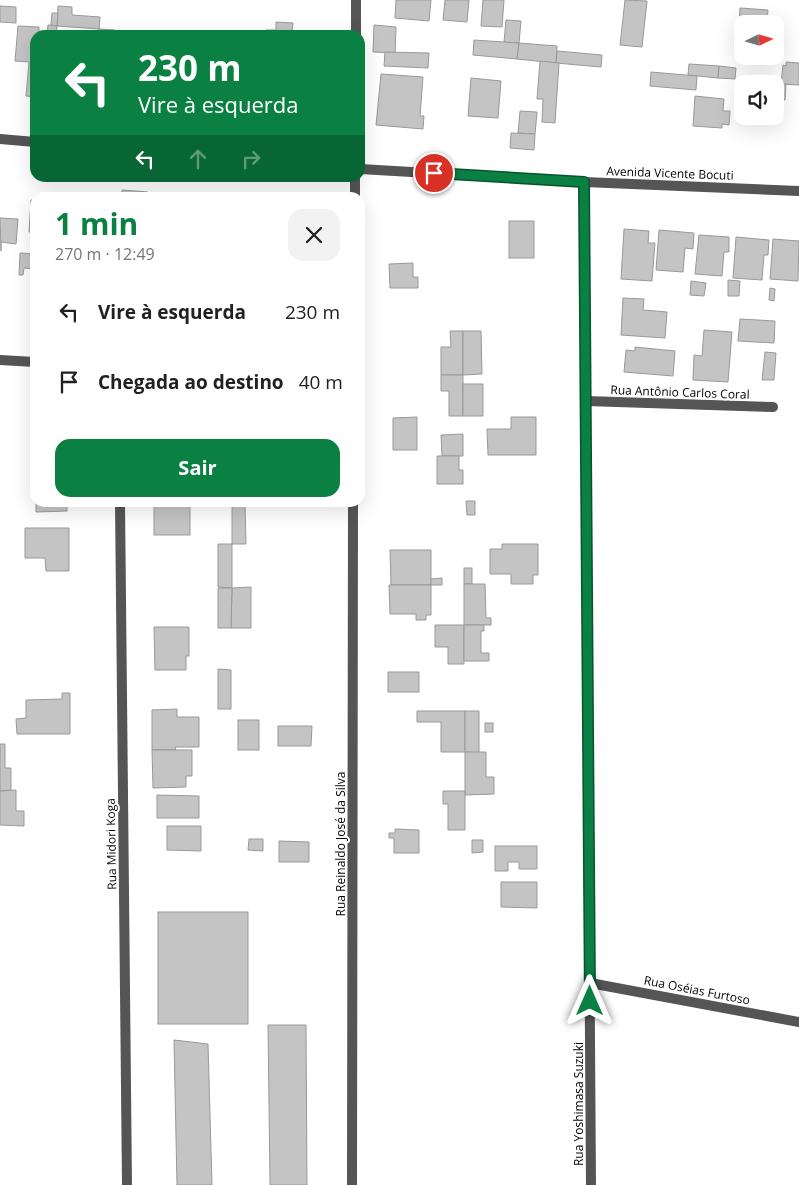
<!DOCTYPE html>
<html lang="pt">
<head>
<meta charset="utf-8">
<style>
  body { margin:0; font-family:"Open Sans",sans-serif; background:#f2f2f2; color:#202124; height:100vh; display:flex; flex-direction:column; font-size:19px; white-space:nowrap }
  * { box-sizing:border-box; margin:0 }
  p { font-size:16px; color:#757577 }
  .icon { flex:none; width:28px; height:28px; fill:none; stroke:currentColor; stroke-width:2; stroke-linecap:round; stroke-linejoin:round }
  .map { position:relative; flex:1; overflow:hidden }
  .drawer { position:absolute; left:30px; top:192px; width:335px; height:315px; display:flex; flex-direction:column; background:#fff; border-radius:15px; box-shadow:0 5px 20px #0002 }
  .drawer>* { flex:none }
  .guide { position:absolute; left:30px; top:30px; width:335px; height:152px; border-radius:15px; box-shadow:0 5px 20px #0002; background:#0b8043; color:#fff; overflow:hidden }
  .needle { width:32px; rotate:85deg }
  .controls { position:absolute; left:734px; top:15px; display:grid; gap:10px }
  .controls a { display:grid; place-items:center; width:50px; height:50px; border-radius:10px; background:#fff; box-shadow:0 5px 20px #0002; font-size:25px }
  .pin { position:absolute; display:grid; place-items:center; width:42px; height:42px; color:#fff; margin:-21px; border:2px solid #fff; border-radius:50%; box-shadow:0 1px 5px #0007 }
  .me { position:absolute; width:55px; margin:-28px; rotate:0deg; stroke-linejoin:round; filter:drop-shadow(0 0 4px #0008) }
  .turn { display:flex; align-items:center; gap:18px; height:105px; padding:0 25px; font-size:22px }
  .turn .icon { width:65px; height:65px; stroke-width:2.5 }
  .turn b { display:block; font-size:35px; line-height:42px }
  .lanes { display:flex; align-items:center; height:48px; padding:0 25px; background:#0003; justify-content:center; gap:25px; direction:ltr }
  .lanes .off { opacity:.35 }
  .round { display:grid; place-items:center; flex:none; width:52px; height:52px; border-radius:15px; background:#f2f2f2 }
  .overview { display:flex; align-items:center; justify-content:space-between; height:85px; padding:0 25px }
  h1 { font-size:30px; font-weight:700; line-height:38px; color:#0b8043 }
  .cta { display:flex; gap:10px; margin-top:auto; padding:10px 25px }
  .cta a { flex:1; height:58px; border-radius:15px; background:#0b8043; color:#fff; font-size:20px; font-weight:700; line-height:58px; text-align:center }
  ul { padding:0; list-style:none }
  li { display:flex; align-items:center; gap:15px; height:70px; padding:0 25px }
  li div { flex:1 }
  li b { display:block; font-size:19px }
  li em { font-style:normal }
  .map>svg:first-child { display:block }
</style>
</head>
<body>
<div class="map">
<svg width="799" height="1185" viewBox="0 0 799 1185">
  <rect width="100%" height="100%" fill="#fff"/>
  <!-- building -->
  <g fill="#c4c4c4" stroke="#999">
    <path d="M396,0H431L429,21L395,18Z"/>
    <path d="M445,0H469L467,22L443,20Z"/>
    <path d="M483,0H504L502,27L481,26Z"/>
    <path d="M625,0L647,1L642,47L620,45Z"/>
    <path d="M0,6L16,7V23L0,22Z"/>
    <path d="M58,6L72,7V15L100,17L99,29L57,26Z"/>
    <path d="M740,8L768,10L767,24H742V53L737,52Z"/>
    <path d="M52,13H58L57,26L51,25Z"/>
    <path d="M506,20L521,21L519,43L504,42Z"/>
    <path d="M276,22L293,23L292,32L304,33V35H266V30H276Z"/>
    <path d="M48,25L57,26L56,35H47Z"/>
    <path d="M374,25L396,27L395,53L373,52Z"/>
    <path d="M18,26L39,27V35H35V97L26,96L29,62L15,61Z"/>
    <path d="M99,29L115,30V35H98Z"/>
    <path d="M474,40L519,43L517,59L473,55Z"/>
    <path d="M519,43L557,46L556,63L517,59Z"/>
    <path d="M557,51L602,55L601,67L556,63Z"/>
    <path d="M385,52L429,53L428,68L384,66Z"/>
    <path d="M540,61L559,63L555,123L542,122L543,99H537Z"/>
    <path d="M786,62L799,63V85L781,84L783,65L786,66Z"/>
    <path d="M689,64L719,66L718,78L688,75Z"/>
    <path d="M719,66L736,68L735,79L718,78Z"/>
    <path d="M651,72L697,76L696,90L650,86Z"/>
    <path d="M381,74L423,77L420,116H424L423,129L376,125Z"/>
    <path d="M471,78L501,81L498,118L468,116Z"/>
    <path d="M744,80L786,84L785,100L775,99V84H743Z"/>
    <path d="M695,96L724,99L723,111H730L729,125L722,124V128L693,126Z"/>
    <path d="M520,111L537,112L535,134L518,133Z"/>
    <path d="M511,133L535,134L534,150L510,148Z"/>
    <path d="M122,190L148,192V198H116V196H122Z"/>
    <path d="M160,193L189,196V198H160Z"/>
    <path d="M31,200H35V233L29,232Z"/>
    <path d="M0,218L18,219L16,244L1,242V251Z"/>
    <rect x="509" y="221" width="25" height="37"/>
    <path d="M624,229L649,231L648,243H655L652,281L621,279Z"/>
    <path d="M659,230L694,233L693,249L685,248L683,272L656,270Z"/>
    <path d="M699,235L729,237V252H724L722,276L695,274Z"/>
    <path d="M736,237L769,240L768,255H764L762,280L733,278Z"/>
    <path d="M773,239L799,241L798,281L770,279Z"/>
    <path d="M20,253L35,254V269L24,268L23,275H19Z"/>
    <path d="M413,263V277H418V288H390L389,264Z"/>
    <path d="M728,280L740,281L739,296H728Z"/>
    <path d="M691,281L706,283L704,296L690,295Z"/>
    <path d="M770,288L775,289L774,301L769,300Z"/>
    <path d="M623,298L644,299L643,310L667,312L665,338L621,335Z"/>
    <path d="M740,319L775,321L774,343L738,341Z"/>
    <path d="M704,330L732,332L728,382L693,380L694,355L702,356Z"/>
    <path d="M450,331H463V375H441V347H451Z"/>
    <path d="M463,331H481L482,374L463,375Z"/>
    <path d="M635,347L675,351L673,376L624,372L626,350L635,351Z"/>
    <path d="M765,352L776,353L774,380H762Z"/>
    <path d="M441,375H463V416H449V391H441Z"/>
    <rect x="463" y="384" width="20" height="32"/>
    <path d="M417,417V450H393V418Z"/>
    <path d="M511,417H536V455H488L487,429H511Z"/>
    <path d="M463,434V456H442L441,435Z"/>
    <path d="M437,456H459V470H463V484H437Z"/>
    <path d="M466,501H475V515H467Z"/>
    <path d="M36,502H67V511L36,512Z"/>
    <rect x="154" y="502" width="36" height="33"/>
    <path d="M232,503H245L246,544H232Z"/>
    <path d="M25,528H69V571H46L45,558H25Z"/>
    <path d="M218,544H232V588L218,587Z"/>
    <path d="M502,544H538V575H533V584H511V574H490V549H502Z"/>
    <path d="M390,550H431V585H391Z"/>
    <rect x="464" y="568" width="8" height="16"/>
    <path d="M442,578V585H431V579Z"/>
    <path d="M464,584H485L486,618H491V625H464Z"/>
    <path d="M389,585H431V615H426V620H416V614H390Z"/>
    <path d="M251,587V628H231L232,588Z"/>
    <path d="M218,588H232L231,628H218Z"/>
    <path d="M435,625H464V664H448V647H435Z"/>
    <path d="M464,625H484V631H481V653H489V661H464Z"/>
    <path d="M154,627H189V656H186V670H155Z"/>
    <path d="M218,669L231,670V709H218Z"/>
    <rect x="388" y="672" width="31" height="20"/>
    <path d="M62,693H70V734H17L16,719L26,718V700L62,699Z"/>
    <path d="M177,709V717H199V747H175L176,750H152V710Z"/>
    <path d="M417,711H465V752H441V722H417Z"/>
    <path d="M465,711H479V753L465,752Z"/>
    <rect x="238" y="720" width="21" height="30"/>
    <rect x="485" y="723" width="8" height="9"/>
    <path d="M278,726H312L311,746H278Z"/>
    <path d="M0,744H5V768H11V790L0,791Z"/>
    <path d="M152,750H192V776H186V787L153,788Z"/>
    <path d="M465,752H486V777H494V794L465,795Z"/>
    <path d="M16,790V811H24V826L0,825V791Z"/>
    <path d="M443,791H465V830H448V804H443Z"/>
    <path d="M157,795L199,796V818H157Z"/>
    <path d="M167,826H201V851L167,850Z"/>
    <path d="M395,829L419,830V853H394V838H389V833H395Z"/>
    <path d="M249,839H263V851L248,850Z"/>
    <path d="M472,840H483V852L472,853Z"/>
    <path d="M279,841L309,842V862H279Z"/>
    <path d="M495,846H537V869H519V862H508V871H495Z"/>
    <path d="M501,882H537V908L501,907Z"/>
    <rect x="158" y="912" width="90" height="112"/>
    <path d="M268,1025H306L307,1185H270Z"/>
    <path d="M174,1040L208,1044L212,1185H177Z"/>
  </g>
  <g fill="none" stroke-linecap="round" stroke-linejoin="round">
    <!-- street -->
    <g stroke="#555" stroke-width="10">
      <path d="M356,35V0"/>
      <path d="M0,139L35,142"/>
      <path d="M360,169L584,182L799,191"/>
      <path d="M584,182L591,1185"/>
      <path d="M355,198V178"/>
      <path d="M0,360L35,362"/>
      <path d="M586,401L773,407"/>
      <path d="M120,502L127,1185"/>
      <path d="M590,983L799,1022"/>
      <path d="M352,1185L353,502"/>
    </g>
  </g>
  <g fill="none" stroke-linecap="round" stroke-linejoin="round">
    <!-- route casing -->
    <g stroke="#07532c" stroke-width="12">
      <path id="route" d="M434,173L584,182L590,1001"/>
    </g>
    <!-- route -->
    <use href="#route" stroke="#0b8043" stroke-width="9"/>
  </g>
  <g text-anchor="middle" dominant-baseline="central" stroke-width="4" stroke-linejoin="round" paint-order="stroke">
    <!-- street labels -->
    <g font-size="12" fill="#000" stroke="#fff">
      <text transform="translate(670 173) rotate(2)">Avenida Vicente Bocuti</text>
      <text transform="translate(680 392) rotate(2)">Rua Antônio Carlos Coral</text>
      <text transform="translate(111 844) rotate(-91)">Rua Midori Koga</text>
      <text transform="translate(340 844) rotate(-90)">Rua Reinaldo José da Silva</text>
      <text transform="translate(697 990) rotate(11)">Rua Oséias Furtoso</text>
      <text transform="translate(578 1104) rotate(-90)">Rua Yoshimasa Suzuki</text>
    </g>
  </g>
</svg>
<div class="controls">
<a><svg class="needle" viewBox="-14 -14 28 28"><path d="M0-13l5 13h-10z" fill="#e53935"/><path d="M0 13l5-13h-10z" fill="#757577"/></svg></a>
<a><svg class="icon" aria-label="sound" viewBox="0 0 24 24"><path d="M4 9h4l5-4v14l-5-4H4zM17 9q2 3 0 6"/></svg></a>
</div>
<div class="pin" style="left:434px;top:173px;background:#d93025"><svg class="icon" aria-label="arrive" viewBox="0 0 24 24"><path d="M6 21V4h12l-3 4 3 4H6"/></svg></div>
<svg class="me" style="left:590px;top:1001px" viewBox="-20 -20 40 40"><path d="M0-17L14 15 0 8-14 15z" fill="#0b8043" stroke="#fff" stroke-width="4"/></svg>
<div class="guide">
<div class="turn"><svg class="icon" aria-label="left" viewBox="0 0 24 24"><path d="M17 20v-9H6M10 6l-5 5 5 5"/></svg><div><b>230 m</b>Vire à esquerda</div></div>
<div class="lanes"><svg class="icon" aria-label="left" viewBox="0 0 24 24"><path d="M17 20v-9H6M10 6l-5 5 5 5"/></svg><svg class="icon off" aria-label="ahead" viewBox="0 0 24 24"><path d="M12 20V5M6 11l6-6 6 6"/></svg><svg class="icon off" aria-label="right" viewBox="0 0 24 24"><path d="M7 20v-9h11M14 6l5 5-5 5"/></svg></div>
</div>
<section class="drawer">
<div class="overview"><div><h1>1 min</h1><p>270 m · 12:49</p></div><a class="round"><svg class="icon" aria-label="close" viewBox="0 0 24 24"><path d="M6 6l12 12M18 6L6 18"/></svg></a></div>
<ul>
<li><svg class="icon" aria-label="left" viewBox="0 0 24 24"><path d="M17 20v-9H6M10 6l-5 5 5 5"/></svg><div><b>Vire à esquerda</b></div><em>230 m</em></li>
<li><svg class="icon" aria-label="arrive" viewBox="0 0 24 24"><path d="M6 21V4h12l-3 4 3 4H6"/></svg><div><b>Chegada ao destino</b></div><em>40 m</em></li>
</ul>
<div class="cta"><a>Sair</a></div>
</section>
</div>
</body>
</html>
